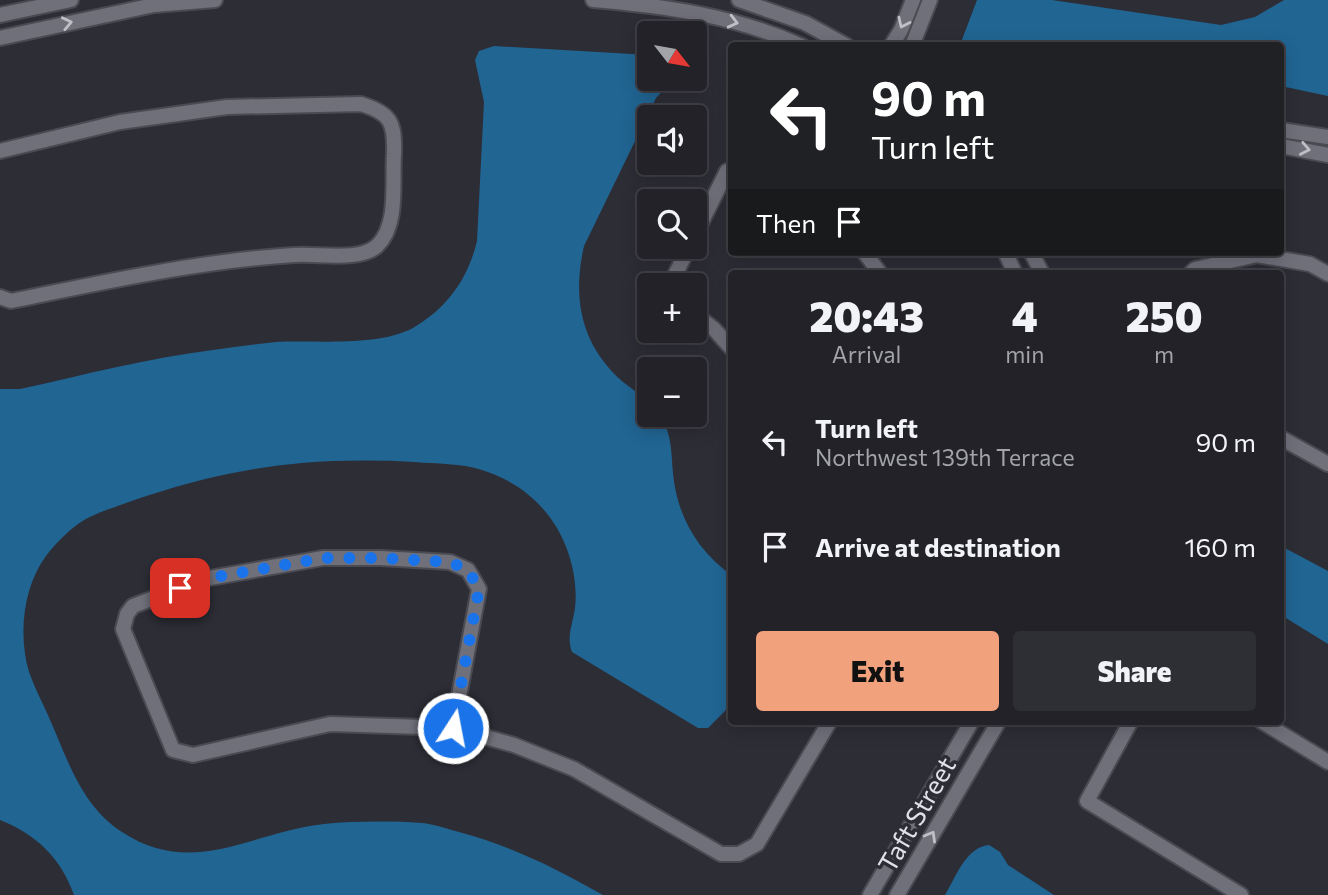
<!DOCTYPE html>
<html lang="en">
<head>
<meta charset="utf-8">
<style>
  body { margin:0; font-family:Commissioner,sans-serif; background:#2e2f34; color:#f1f3f6; height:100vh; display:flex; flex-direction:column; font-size:26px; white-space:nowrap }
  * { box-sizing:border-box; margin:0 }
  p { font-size:23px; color:#a2a4a8 }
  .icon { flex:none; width:38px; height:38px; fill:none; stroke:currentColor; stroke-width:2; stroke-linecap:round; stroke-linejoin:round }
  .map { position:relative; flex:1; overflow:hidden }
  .details { position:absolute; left:728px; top:270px; width:556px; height:455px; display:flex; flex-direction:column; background:#222228; border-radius:7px; box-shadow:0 4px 18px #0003,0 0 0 2px #3f3f45 }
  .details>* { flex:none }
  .guide { position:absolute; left:728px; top:42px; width:556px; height:214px; border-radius:7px; box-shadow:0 4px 18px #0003,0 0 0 2px #3f3f45; background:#202124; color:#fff; overflow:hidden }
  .needle { width:46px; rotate:121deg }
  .fabs { position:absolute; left:637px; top:21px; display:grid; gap:14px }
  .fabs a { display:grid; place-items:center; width:70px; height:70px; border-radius:7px; background:#222228; box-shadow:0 4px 18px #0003,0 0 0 2px #3f3f45; font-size:35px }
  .pin { position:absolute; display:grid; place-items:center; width:60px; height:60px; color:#fff; margin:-30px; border-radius:14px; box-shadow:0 4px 10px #0006 }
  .me { position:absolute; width:77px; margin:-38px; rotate:11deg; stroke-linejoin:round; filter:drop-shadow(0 0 5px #0008) }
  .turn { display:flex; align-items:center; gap:24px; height:147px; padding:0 28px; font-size:32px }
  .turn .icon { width:91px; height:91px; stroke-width:2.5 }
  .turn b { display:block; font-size:49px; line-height:60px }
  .then { display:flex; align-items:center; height:66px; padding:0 28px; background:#0003; gap:14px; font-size:26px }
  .eta { display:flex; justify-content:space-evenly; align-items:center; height:119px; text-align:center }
  .eta b { font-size:42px; font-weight:800; line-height:49px }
  .action { display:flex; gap:14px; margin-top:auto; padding:14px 28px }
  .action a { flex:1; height:80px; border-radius:7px; background:#f1a17c; color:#111; font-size:28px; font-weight:800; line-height:80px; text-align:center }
  .action a+a { background:#2e2f34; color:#f1f3f6 }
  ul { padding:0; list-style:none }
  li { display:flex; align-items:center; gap:21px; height:105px; padding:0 28px }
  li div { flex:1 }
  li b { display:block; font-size:26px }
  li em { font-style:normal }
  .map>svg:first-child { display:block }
</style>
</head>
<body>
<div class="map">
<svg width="1328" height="895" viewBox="0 0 1328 895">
  <rect width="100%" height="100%" fill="#2d2d36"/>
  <!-- water -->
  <g fill="#216593">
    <path d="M977,0H1052L1221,25L1255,17L1284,0H1328V96L1281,86V46L960,45Z"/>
    <path d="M494,46L649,55V79H674L656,98L584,246C572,299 581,345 623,382C632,389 641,395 649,402V415H660C672,434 671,451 673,473C677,516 697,550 731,575V700L725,711L708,728H698L572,652C566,636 573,624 575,608C579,574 566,535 544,510C528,491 505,477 482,470C461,463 436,464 415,462C377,460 339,460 302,463C242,468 182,483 126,503C110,509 92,514 78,524C66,533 55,544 46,556C23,587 18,635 29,672C34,686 41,700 47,713C67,757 80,805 122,832C194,879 250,832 324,824C356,821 390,821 422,823C434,824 447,829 459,832C511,846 556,868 603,895H74C61,858 36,834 0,820V389H20C84,375 148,358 213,350C234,347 255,344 276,342C317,340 377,347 413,328C447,308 468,279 477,241L484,102L475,60L479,51Z"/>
    <path d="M1281,546L1328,571V644L1281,615Z"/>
    <path d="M989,845L1000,852L1008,865L1054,895H945C956,877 966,847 989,845Z"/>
  </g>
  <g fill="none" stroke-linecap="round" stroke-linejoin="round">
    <!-- minor casing -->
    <g stroke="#4a4b52" stroke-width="18">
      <g id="minor">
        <path d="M593,0C665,6 736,16 802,46"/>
        <path d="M739,0L805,23L847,46"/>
        <path d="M0,15L71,0"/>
        <path d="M0,38L154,5L215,0"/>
        <path d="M891,46L901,30L913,0"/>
        <path d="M912,46L930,0"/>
        <path d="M1281,130L1328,137"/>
        <path d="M1281,146L1328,155"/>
        <path d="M0,151L120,122L227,107L361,104C391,113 395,123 394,154C392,182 399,225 377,246C359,262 318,253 294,255C198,261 105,282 11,301L0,297"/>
        <path d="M695,235L727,171L732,169"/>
        <path d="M864,252L880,273"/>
        <path d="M1005,252L1015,273"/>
        <path d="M1031,252L1042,273"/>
        <path d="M1191,273L1195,269L1257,255L1310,264L1328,274"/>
        <path d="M676,285L674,277L689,247"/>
        <path d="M695,314L714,329L732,349"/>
        <path d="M1281,438L1328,464"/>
        <path d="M1131,721L1087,801L1241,895"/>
        <path d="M1261,721L1328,762"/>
        <path d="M453,728L479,589L468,570L450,562L381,558H323L204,579L133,606L127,614L123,629L173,750L193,755L330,724L453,728L514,745L574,769L721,854H739L757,844L830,721"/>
        <path d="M870,895L972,721"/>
        <path d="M897,895L999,721"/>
      </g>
    </g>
    <!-- minor -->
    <use href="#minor" stroke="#70707b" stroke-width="14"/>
  </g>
  <!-- one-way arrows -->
  <defs><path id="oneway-chevron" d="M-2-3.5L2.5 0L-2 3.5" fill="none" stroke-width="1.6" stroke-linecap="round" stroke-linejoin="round" transform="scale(1.75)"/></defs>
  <g stroke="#bfbfc7">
    <use href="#oneway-chevron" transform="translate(733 22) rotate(14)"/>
    <use href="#oneway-chevron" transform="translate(67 23) rotate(-12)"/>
    <use href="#oneway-chevron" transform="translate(903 23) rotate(115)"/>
    <use href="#oneway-chevron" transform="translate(1305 149) rotate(11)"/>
    <use href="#oneway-chevron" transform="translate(931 836) rotate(-60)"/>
  </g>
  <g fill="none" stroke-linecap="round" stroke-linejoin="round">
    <!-- route -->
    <path stroke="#1a73e8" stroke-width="12" stroke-dasharray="0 21.6" d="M180,588L204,579L323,558H381L450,562L468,570L479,589L453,728"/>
  </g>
  <g text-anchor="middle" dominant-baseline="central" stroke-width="7" stroke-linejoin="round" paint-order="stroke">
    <!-- street labels -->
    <g font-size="26" fill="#e1e1e7" stroke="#2d2d36">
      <text transform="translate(916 814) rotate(-60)">Taft Street</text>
    </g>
  </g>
</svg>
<div class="fabs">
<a><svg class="needle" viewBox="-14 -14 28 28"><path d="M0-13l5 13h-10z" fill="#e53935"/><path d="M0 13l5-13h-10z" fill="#a2a4a8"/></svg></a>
<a><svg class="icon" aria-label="sound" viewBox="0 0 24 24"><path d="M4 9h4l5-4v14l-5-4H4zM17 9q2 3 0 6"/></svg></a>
<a><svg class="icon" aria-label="search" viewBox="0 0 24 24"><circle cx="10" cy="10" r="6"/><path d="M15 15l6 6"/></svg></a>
<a>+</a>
<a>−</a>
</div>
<div class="pin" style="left:180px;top:588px;background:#d93025"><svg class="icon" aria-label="arrive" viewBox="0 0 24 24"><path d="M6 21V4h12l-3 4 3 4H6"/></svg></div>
<svg class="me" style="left:453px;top:728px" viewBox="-20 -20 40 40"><circle r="17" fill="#1a73e8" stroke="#fff" stroke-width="3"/><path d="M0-11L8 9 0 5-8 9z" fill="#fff"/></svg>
<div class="guide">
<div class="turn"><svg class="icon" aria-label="left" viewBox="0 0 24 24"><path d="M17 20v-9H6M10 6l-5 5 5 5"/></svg><div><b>90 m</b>Turn left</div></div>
<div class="then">Then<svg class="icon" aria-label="arrive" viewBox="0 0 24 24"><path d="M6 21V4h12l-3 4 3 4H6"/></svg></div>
</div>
<section class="details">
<div class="eta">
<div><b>20:43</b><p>Arrival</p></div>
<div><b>4</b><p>min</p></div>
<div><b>250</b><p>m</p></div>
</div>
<ul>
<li><svg class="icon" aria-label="left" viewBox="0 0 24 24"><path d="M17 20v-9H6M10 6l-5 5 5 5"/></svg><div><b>Turn left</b><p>Northwest 139th Terrace</p></div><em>90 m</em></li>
<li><svg class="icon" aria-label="arrive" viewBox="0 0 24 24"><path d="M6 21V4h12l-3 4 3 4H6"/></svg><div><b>Arrive at destination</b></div><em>160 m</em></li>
</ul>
<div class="action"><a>Exit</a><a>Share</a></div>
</section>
</div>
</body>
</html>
